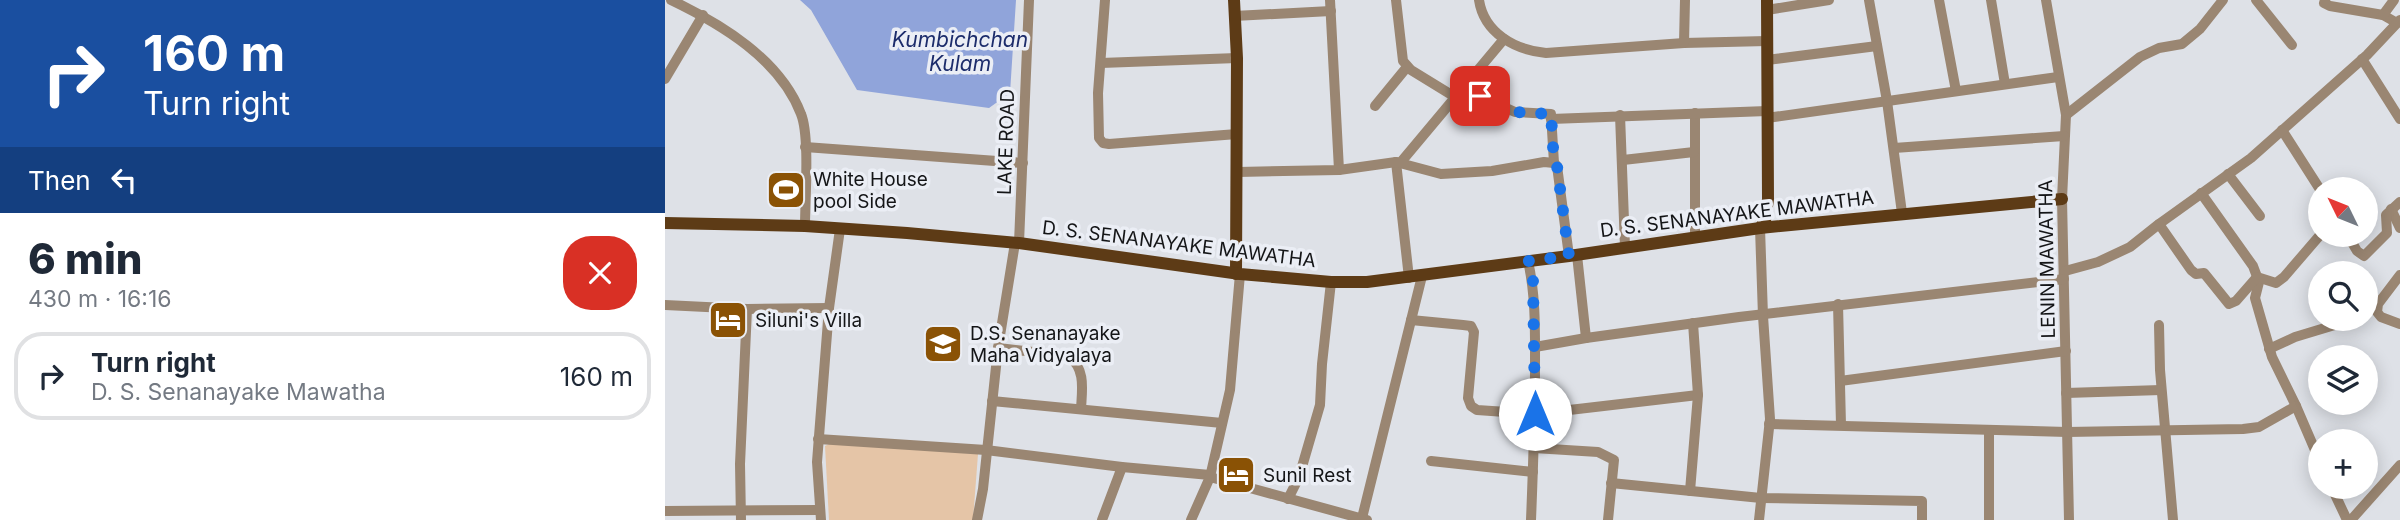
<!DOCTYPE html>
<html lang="en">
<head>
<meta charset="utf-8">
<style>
  body { margin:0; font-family:Inter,sans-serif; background:#f6f6f7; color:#1f2937; height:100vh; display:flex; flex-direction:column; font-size:26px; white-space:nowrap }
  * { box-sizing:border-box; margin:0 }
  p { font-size:23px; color:#747a83 }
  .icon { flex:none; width:38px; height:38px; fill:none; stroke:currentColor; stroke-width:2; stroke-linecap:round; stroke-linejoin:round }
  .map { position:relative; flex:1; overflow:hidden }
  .sheet { display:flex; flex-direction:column; background:#fff; width:665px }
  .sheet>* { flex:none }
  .top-card { background:#1a4fa0; color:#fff; overflow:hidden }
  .needle { width:46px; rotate:313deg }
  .fabs { position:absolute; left:1643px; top:177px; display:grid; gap:14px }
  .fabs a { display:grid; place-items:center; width:70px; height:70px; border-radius:50%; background:#fff; box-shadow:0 4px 18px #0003; font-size:35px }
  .pin { position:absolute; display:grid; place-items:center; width:60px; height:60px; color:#fff; margin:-30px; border-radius:14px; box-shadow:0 4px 10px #0006 }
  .me { position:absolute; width:77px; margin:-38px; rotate:0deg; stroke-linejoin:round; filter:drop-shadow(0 0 5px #0008) }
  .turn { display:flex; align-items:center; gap:24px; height:147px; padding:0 28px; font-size:32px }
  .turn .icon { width:91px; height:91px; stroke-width:2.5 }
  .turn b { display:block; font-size:49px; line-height:60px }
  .then { display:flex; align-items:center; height:66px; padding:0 28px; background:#0003; gap:14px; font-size:26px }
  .round { display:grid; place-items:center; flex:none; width:74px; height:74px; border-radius:28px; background:#f6f6f7 }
  .head { display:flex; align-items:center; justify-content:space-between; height:119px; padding:0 28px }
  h1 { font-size:42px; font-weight:800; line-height:52px }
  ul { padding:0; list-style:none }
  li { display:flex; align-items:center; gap:21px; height:88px; margin:0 14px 10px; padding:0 14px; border:4px solid #e0e1e3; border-radius:28px }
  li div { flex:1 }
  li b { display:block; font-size:26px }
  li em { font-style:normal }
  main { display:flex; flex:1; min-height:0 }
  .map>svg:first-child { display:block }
</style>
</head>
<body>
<main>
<section class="sheet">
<div class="top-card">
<div class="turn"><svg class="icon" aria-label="right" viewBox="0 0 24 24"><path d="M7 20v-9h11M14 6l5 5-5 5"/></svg><div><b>160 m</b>Turn right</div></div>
<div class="then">Then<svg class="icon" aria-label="left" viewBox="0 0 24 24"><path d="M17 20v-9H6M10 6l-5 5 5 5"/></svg></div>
</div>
<div class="head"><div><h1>6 min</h1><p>430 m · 16:16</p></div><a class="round" style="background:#d93025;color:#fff"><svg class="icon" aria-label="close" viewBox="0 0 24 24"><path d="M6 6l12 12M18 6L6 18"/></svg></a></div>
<ul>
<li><svg class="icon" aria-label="right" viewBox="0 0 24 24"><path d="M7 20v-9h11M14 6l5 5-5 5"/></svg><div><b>Turn right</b><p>D. S. Senanayake Mawatha</p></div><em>160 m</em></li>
</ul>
</section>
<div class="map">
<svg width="1735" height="520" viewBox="0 0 1735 520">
  <rect width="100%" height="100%" fill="#dee1e7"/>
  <!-- green -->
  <path fill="#e5c5a7" d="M168,442L313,454L308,520H164L160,446Z"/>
  <!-- water -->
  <path fill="#90a4da" d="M135,0H351L345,93L324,108L192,90L146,10Z"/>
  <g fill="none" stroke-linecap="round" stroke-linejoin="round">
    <!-- minor -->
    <g stroke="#9a8672" stroke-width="10">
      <path d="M6,0C56,24 115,59 136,114C145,136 140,199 140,226"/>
      <path d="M440,0L433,93L434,138L438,143L444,144L572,134"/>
      <path d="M665,0L674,170"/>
      <path d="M731,0L738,61L746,70L790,97"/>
      <path d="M814,0C819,33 850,50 881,53L1019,43L1102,41"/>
      <path d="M1204,0L1222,101L1237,213"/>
      <path d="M1274,0L1291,91"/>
      <path d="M1326,0L1340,84"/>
      <path d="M1381,0L1401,115L1397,199L1404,520"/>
      <path d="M1591,0L1627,45"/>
      <path d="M1660,0L1659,3L1665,6L1718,15L1732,23"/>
      <path d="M1102,10L1164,0"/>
      <path d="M1718,15L1729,0"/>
      <path d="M569,16L666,11"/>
      <path d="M1019,43L1020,0"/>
      <path d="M1697,59L1735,119"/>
      <path d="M1102,60L1212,46"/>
      <path d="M436,63L572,58"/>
      <path d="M0,79L38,15"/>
      <path d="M799,89L850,112L886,114L889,163"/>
      <path d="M710,106L742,67"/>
      <path d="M1030,113V237"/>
      <path d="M955,115L960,247"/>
      <path d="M1401,115L1475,57L1494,48L1517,44L1535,29L1558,0"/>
      <path d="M1102,118L1393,77"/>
      <path d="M886,119L1102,111"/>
      <path d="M1617,130L1656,191"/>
      <path d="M140,147L358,163"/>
      <path d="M1229,148L1399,136"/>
      <path d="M958,160L1029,152"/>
      <path d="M731,162L744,278"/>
      <path d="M736,162L839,39"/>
      <path d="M573,172L674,170L731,162L776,174L827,171L879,162L889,163L892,166L904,256"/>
      <path d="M1563,174L1595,216"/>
      <path d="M1536,193L1588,266L1594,282L1590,298L1607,357L1631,406L1656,464"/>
      <path d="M1726,209L1735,228"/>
      <path d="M1494,224L1526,270L1531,274L1539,273L1564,304L1571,301L1592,277L1611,283L1619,277L1656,234"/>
      <path d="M1682,234L1692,251L1699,256L1722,233L1721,215L1735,202"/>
      <path d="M354,243L364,0"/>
      <path d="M912,255L921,338"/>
      <path d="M863,261C871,296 870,333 870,369C870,419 868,470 866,520"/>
      <path d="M1400,271L1433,262L1465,247L1494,224L1586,158L1702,55L1735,20"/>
      <path d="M1735,275L1713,304L1712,312L1716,317L1735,324"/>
      <path d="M1173,304L1176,425"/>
      <path d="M0,305L82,309L164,308"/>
      <path d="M746,320L798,325L806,326L809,332L803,398L806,406L812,410L870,414L1033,395"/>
      <path d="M1494,325L1495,370L1508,520"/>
      <path d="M870,347L921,338L1074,317L1399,279"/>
      <path d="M333,348L404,356C421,370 417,389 416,409"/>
      <path d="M1604,349L1630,337L1673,324"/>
      <path d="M1175,381L1401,351"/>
      <path d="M1401,393L1496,390"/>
      <path d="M327,401L557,423"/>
      <path d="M1104,424L1402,432L1578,429L1594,427L1631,406"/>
      <path d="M1324,430V520"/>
      <path d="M153,439L321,450L457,467L545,475"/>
      <path d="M869,448L933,452L949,460L943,520"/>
      <path d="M766,461L868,472"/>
      <path d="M545,477L702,520"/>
      <path d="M946,483L1096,498L1257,501V520"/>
      <path d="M1666,486L1682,520"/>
      <path d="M1025,491L1033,395L1028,323"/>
      <path d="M623,499L634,477L655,405L657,364L666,282"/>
      <path d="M0,511L155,510"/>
      <path d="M697,518L757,276"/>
      <path d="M76,520L75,464L82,309"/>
      <path d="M156,520L152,462L164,308L175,229"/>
      <path d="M312,520L318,489L333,348L350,243"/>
      <path d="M437,520L457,467"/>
      <path d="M526,520L545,477L565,390L575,274"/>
      <path d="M1094,520L1105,419L1098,316L1095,228"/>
      <path d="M1686,520L1735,465"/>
    </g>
    <!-- major -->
    <g stroke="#5d3b16" stroke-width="12">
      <path d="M569,0L572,58L571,274"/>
      <path d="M0,223L140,226L242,233L354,243L575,274L666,282H702L904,256L1095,228L1397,199"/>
      <path d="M1095,228L1100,221L1103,199L1102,0"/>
    </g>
  </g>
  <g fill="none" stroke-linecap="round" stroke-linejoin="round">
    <!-- route -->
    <path stroke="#1a73e8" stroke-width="12" stroke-dasharray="0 21.6" d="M815,96L849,112L886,114L889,163L892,166L904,256L863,261L868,281L870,414"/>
  </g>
  <!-- icons -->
  <defs>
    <g id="stadium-square" transform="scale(2.0125)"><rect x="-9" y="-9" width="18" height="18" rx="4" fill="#8a5205" stroke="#ebeef5"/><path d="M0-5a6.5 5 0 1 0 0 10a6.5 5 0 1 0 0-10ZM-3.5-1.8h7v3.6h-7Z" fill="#fff"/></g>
    <g id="hotel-square" transform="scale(2.0125)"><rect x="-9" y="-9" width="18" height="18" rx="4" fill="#8a5205" stroke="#ebeef5"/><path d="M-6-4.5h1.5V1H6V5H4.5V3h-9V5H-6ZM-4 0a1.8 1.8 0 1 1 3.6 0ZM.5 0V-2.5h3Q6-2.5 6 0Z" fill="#fff"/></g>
    <g id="school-square" transform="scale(2.0125)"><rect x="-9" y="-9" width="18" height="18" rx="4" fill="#8a5205" stroke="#ebeef5"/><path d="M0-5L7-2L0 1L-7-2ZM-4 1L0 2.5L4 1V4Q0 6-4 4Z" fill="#fff"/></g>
  </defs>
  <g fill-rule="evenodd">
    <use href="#stadium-square" x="121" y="190"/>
    <use href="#hotel-square" x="63" y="320"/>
    <use href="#school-square" x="278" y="344"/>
    <use href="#hotel-square" x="571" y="475"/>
  </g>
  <g text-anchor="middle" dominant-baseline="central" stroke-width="7" stroke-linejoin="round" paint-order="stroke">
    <!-- street labels -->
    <g font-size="19" fill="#141517" stroke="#ebeef5">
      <text transform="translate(341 142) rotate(-88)">LAKE ROAD</text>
      <text transform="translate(1072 214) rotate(-7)">D. S. SENANAYAKE MAWATHA</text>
      <text transform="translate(514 244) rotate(7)">D. S. SENANAYAKE MAWATHA</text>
      <text transform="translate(1382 259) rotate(-91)">LENIN MAWATHA</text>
    </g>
    <!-- poi labels -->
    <g font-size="19" fill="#141517" stroke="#ebeef5" text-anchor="start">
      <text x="148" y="179">White House<tspan x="148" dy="22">pool Side</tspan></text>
      <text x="90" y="320">Siluni's Villa</text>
      <text x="305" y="333">D.S. Senanayake<tspan x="305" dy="22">Maha Vidyalaya</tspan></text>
      <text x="598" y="475">Sunil Rest</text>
    </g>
    <!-- water labels -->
    <g font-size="21" font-style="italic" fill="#1c2c6b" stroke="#ebeef5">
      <text x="295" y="39">Kumbichchan<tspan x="295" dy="24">Kulam</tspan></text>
    </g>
  </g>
</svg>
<div class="fabs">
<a><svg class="needle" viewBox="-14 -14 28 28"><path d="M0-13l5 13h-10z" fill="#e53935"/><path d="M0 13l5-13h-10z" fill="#747a83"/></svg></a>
<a><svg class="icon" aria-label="search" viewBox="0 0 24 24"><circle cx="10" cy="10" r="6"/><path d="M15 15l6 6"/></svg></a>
<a><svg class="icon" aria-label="layers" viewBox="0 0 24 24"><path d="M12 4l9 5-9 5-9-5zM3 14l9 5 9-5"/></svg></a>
<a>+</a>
</div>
<div class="pin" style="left:815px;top:96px;background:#d93025"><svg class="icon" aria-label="arrive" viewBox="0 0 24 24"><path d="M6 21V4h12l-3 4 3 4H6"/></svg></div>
<svg class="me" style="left:870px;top:414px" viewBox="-20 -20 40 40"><circle r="19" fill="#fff"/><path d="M0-13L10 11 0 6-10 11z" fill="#1a73e8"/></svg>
</div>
</main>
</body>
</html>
